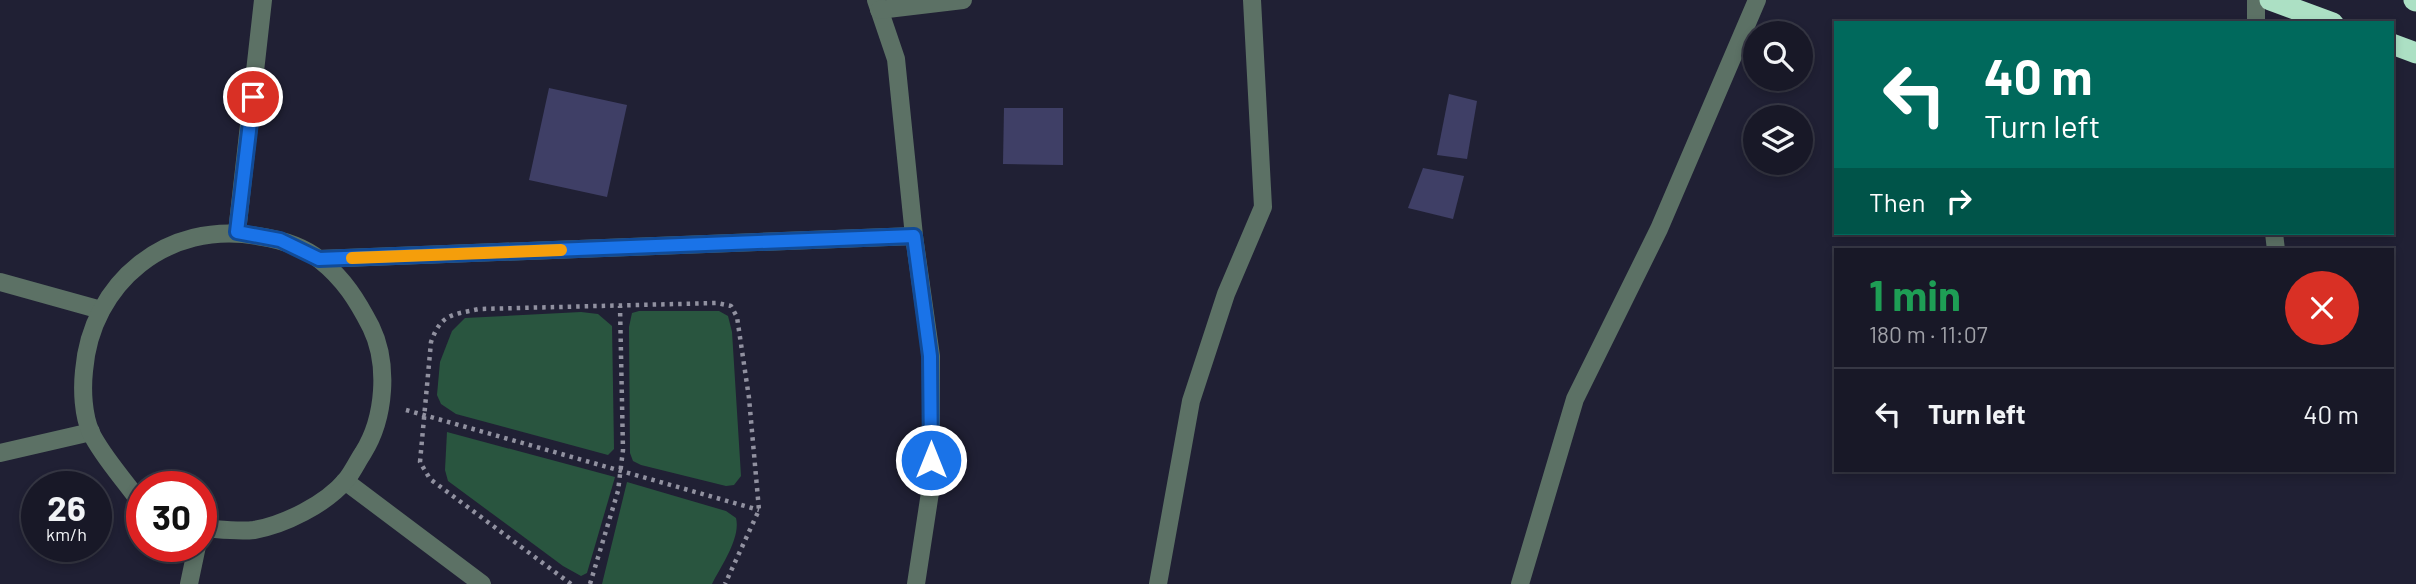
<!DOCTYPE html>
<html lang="en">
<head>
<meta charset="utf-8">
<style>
  body { margin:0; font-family:Barlow,sans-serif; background:#21212f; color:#f1f3f6; height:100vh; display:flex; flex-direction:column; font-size:26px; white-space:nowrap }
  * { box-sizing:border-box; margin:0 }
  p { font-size:23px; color:#9fa0a7 }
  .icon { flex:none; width:38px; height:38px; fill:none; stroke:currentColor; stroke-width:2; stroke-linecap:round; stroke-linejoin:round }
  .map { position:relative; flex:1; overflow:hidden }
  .drawer { position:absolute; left:1834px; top:248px; width:560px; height:224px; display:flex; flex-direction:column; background:#181827; border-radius:0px; box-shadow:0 4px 10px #0003,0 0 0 2px #363744 }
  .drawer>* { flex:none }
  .banner { position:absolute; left:1834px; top:21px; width:560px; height:214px; border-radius:0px; box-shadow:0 4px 10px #0003,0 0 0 2px #363744; background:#00695c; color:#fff; overflow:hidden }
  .buttons { position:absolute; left:1743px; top:21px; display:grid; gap:14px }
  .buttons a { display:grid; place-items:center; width:70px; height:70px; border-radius:50%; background:#181827; box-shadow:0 4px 10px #0003,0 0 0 2px #363744; font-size:35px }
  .speed { position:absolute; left:21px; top:471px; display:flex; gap:14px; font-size:35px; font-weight:700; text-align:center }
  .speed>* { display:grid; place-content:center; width:91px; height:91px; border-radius:50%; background:#181827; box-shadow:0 4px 10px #0003,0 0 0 2px #363744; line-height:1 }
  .speed small { font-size:18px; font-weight:400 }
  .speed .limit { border:10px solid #d22; background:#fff; color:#111 }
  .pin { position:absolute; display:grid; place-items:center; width:60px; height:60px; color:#fff; margin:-30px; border:4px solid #fff; border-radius:50%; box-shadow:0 2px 7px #0007 }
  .me { position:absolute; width:77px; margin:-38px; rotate:0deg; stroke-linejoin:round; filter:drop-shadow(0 0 5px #0008) }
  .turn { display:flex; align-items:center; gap:24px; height:147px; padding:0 35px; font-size:32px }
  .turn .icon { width:91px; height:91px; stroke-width:2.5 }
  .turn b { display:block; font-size:49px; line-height:60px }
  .then { display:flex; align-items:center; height:66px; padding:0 35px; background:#0003; gap:14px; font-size:26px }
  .round { display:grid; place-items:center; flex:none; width:74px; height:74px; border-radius:37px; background:#21212f }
  .head { display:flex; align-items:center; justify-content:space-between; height:119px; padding:0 35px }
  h1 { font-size:42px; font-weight:700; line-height:52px; color:#1e9e55 }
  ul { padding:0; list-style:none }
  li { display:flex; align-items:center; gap:21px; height:91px; padding:0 35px; border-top:2px solid #363744 }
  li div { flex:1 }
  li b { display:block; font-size:26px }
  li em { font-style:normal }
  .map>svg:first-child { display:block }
</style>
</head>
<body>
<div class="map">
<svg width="2416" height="584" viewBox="0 0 2416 584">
  <rect width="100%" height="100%" fill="#202034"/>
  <!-- green -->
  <g fill="#29553f">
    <path d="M639,311H719L728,316L732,332L741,476L734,485L726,486L641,465L633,461L630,453L629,327L632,313Z"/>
    <path d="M581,312L598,314L612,326L614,449L608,455L456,414L441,404L437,395L440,362L452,331L465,318Z"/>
    <path d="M447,432L615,477L587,573L581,576L563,566L448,481L445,470Z"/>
    <path d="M627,482L726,511L736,518C741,538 721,566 712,584H602Z"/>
  </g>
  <!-- building -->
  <g fill="#3f3f66">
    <path d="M549,88L627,105L607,197L529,180Z"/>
    <path d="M1449,94L1477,101L1467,159L1437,155Z"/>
    <path d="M1004,108H1063V165L1003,164Z"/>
    <path d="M1423,168L1464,176L1453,219L1408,208Z"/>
  </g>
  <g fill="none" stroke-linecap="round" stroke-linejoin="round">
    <!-- path -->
    <g stroke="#9191a0" stroke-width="4.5" stroke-dasharray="3.5 5" stroke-linecap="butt">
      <path d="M406,410L759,510"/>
      <path d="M571,584L430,479L420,462L431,342C441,314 451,315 479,309L717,303L731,306L737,317L749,398L759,510L725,584"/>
      <path d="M590,584L618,491L623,450L620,306"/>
    </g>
    <!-- minor -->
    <g stroke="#5c7165" stroke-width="18">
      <path d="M876,0L896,59L914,236L931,356V486L916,584"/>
      <path d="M2256,0V23"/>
      <path d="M879,10L963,0"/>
      <path d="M237,232L263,0"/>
      <path d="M2274,233L2276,250"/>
      <path d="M319,259L914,236"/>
      <path d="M0,282L101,310"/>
      <path d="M0,453L91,432"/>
      <path d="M345,481L482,584"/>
      <path d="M142,498L134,494C120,475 102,455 91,433C83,415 82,390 84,371C91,282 168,220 257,236C278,239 303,246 320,260C344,279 357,300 371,327C389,364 385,418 363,453C357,462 352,473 346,480C326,504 284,525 254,530C238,532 218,529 201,528"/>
      <path d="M189,584L197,546"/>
      <path d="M1158,584L1191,401L1226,294L1263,207L1252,0"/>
      <path d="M1520,584L1575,399L1659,229L1757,0"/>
    </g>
    <!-- highway -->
    <g stroke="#ace0c4" stroke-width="21">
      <path d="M2270,0L2333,23"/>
      <path d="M2414,0L2416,1"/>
      <path d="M2392,44L2416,53"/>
    </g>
  </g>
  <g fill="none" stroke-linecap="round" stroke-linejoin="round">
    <!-- route casing -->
    <g stroke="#114b97" stroke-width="18">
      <path id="route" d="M253,97L237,232L280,240L319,259L914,236L930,356L931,460"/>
    </g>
    <!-- route -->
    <use href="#route" stroke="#1a73e8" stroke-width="12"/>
    <!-- slow -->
    <path stroke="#f59e0b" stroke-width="12" d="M352,258L561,250"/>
  </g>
</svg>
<div class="buttons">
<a><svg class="icon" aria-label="search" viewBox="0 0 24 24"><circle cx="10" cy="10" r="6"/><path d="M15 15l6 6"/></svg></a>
<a><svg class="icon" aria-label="layers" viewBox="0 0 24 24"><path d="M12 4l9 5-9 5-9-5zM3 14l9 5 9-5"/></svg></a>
</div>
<div class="speed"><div>26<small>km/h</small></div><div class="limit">30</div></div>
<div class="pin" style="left:253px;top:97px;background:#d93025"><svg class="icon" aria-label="arrive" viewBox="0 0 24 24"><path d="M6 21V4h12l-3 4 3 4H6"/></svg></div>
<svg class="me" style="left:931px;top:460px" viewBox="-20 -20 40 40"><circle r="17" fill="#1a73e8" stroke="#fff" stroke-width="3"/><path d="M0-11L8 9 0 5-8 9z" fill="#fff"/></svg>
<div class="banner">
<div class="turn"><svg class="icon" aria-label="left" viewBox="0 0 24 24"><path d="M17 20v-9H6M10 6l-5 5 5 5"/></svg><div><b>40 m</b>Turn left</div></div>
<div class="then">Then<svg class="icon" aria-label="right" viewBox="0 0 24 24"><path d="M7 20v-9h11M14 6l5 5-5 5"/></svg></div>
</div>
<section class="drawer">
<div class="head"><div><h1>1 min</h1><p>180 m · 11:07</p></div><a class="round" style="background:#d93025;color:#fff"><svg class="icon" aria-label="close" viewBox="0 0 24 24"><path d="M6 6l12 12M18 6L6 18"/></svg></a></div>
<ul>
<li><svg class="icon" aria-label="left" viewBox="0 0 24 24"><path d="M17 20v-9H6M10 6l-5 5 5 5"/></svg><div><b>Turn left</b></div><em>40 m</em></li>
</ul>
</section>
</div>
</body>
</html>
